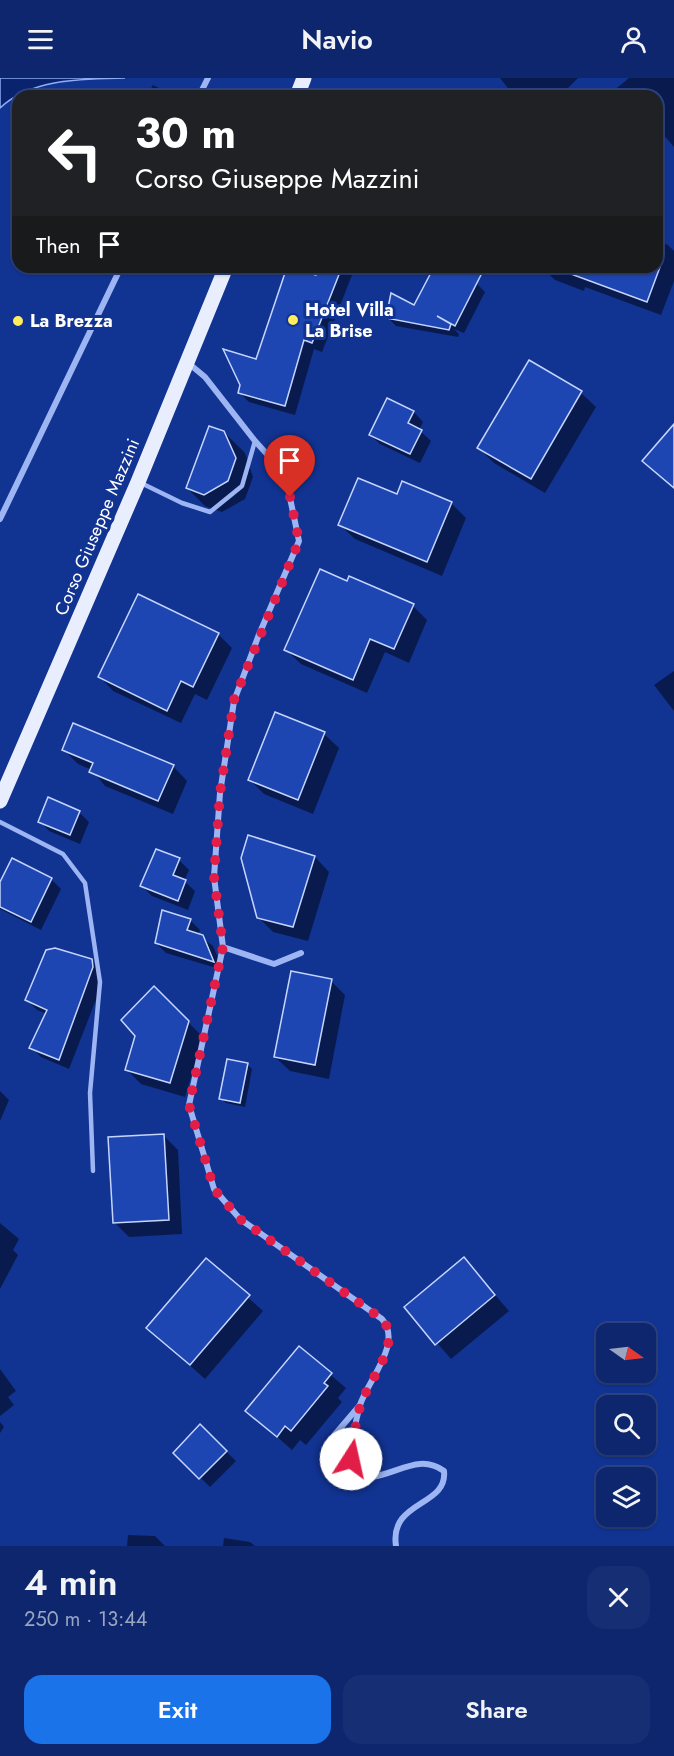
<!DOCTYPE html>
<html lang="en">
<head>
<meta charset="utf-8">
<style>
  body { margin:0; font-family:Jost,sans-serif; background:#162e73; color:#f1f3f6; height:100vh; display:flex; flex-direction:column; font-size:22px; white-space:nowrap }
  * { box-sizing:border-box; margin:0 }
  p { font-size:20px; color:#9aa5c2 }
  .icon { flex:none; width:33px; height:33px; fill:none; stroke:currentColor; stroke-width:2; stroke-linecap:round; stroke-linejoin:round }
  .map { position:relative; height:1468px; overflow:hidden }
  .sheet { display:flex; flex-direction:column; background:#0d266e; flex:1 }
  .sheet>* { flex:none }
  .guide { position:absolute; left:12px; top:12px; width:651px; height:183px; border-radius:18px; box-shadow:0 2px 4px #0004,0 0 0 2px #2d4381; background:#202124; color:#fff; overflow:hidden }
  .needle { width:39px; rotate:104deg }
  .controls { position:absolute; left:596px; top:1245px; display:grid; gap:12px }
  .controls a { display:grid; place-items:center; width:60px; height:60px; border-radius:12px; background:#0d266e; box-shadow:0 2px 4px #0004,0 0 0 2px #2d4381; font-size:30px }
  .pin { position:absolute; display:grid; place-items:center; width:51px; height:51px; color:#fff; margin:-62px -26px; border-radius:50% 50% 50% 0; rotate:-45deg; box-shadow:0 0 6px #0007 }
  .pin .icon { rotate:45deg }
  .me { position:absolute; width:66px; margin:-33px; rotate:10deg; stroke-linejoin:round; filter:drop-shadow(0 0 4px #0008) }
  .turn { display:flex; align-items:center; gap:21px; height:126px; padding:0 24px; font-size:27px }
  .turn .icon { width:78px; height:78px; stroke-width:2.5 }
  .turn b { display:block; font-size:42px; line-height:51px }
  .then { display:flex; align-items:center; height:57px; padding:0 24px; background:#0003; gap:12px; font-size:22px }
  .round { display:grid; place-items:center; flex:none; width:63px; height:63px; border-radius:18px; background:#162e73 }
  .summary { display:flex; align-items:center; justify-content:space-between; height:102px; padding:0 24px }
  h1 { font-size:36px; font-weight:600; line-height:45px }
  .primary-button { display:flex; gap:12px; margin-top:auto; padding:12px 24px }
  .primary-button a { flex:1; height:69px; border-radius:18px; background:#1a73e8; color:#fff; font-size:24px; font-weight:600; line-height:69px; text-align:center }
  .primary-button a+a { background:#162e73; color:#f1f3f6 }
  header { display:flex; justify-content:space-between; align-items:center; height:78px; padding:0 24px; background:#0d266e; font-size:27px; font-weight:600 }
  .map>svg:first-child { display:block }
</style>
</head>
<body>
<header><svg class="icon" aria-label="menu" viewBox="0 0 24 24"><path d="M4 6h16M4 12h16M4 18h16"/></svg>Navio<svg class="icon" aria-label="person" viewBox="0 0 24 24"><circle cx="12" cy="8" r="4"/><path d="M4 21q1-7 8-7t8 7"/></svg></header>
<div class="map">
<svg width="674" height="1468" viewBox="0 0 674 1468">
  <rect width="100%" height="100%" fill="#113392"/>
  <!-- water -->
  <path fill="#0a236e" stroke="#8fadf6" stroke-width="1.5" d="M0,0H125C84,1 31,0 0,30Z"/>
  <!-- shadow -->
  <g fill="#0007">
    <path d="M500,0H578L560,18H514Z"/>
    <path d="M629,0H674V69L662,55L657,59V18H607Z"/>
    <path d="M153,7L174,18H147Z"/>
    <path d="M657,163L668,167L674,173V203L661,237L585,209L584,213L555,202L542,189H657Z"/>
    <path d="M289,189L317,199L321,189H344L352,197L322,274L314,271L295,337L249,324L239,314L257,283Z"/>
    <path d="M435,189H445L476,205L485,214L464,255L454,251L459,256L458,259L396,248L387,239L415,229Z"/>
    <path d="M530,284L581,315L596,329L545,415L494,385L479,370Z"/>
    <path d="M388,322L414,334L423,344L419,352L431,363L420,385L380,366L370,357Z"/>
    <path d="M210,350L226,356L245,375L253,399L245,421L222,434L205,428L187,410Z"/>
    <path d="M403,405L452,426L466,440L442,498L355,461L340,447L398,418Z"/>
    <path d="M413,528L427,542L409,585L385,574L367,615L301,586L286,572Z"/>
    <path d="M218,556L232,570L207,622L195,616L181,645L113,613L100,599Z"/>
    <path d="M674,593V633L654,607Z"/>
    <path d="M324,656L339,670L313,736L264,716L250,702Z"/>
    <path d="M64,672L173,688L187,703L173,736L105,708L92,692L78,686Z"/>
    <path d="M79,734L89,744L80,766L49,753L40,743Z"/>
    <path d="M315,779L329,794L308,863L273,854L258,839Z"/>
    <path d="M179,782L189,792L184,803L195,813L188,832L152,818L142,808Z"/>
    <path d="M51,801L61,811L41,852L0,831V808Z"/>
    <path d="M190,842L200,852L198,857L213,868L223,892L166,875L156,865Z"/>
    <path d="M91,882L101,893L99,914L69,991L41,979L31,969L47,936L37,932L27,922Z"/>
    <path d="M331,903L345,917L329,1001L290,993L275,979Z"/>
    <path d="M154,910L203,959L185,1019L141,1006L127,992Z"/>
    <path d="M247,986L252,991L245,1029L226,1025L221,1020Z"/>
    <path d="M0,1013L9,1022L0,1043Z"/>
    <path d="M163,1057L178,1072L182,1156L129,1159L114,1144Z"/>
    <path d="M0,1145L19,1161L13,1172L18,1177L0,1211Z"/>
    <path d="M464,1181L509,1233L451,1281L406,1229Z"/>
    <path d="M206,1182L263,1233L205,1301L148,1250Z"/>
    <path d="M299,1270L346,1310L338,1320L342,1324L306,1367L300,1362L292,1372L247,1332Z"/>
    <path d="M0,1291L16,1313L8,1319L14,1327L0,1338Z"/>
    <path d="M0,1344L4,1349L0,1355Z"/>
    <path d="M201,1349L236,1383L210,1409L175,1375Z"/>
    <path d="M128,1457L155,1458L165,1468H127Z"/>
    <path d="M224,1460L250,1464L255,1468H223Z"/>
  </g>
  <!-- building -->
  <g fill="#1e46b2" stroke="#c5d5fd" stroke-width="1.5">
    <path d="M287,189L316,197L319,189H342L312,265L304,262L285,328L238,315L240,307L223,271L256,281Z"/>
    <path d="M434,189H485L455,248L437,238L451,246L449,252L386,240L391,215L414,227Z"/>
    <path d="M560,189H660L647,224L560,192Z"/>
    <path d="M529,282L582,313L531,401L477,370Z"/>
    <path d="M387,320L414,333L408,345L422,352L410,376L369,357Z"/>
    <path d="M674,346V410L642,383Z"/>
    <path d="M209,348L224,353L236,380L228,403L204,417L186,410Z"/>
    <path d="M358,400L397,416L402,403L452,424L427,484L338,447Z"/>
    <path d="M320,491L347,503L349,498L414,526L394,571L370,561L353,602L284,572Z"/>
    <path d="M138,516L219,555L193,609L181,603L167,633L98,599Z"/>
    <path d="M275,634L325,654L298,722L248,702Z"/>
    <path d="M73,645L174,687L158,723L89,694L93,685L62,672Z"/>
    <path d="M48,719L80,733L70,757L38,744Z"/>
    <path d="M248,757L315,778L293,849L257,840L241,780Z"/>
    <path d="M156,771L180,780L173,797L186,802L178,823L140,808Z"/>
    <path d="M12,780L52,800L31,844L0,829V804Z"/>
    <path d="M162,832L191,841L187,852L203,857L214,884L155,865Z"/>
    <path d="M55,870L92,881L93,889L59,982L29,970L47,932L25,922L46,872Z"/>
    <path d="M291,893L332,901L315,987L274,979Z"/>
    <path d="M154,908L189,943L170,1005L125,992L135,958L121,942Z"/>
    <path d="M227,981L248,985L240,1025L219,1021Z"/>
    <path d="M164,1056L169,1142L113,1145L108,1059Z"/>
    <path d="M464,1179L495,1217L435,1267L404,1229Z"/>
    <path d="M206,1180L250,1217L190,1287L146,1250Z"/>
    <path d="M299,1268L332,1295L324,1305L328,1308L291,1353L285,1348L277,1359L245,1333Z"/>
    <path d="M200,1346L227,1373L199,1401L173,1375Z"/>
  </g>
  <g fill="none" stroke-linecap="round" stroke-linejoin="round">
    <!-- service -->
    <g stroke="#9db5f3" stroke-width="4.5">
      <path d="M141,405L182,425L210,434L242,408L255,363"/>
      <path d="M0,744L63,776L85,805L100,904L90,1015L93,1093"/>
    </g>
    <!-- minor -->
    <g stroke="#9db5f3" stroke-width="6">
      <path d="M199,18L208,0"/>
      <path d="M187,284L205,299L255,363L285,396L299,463L258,559L234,623L220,715L214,799L223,869L189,1027L214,1111L240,1141L382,1241C403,1265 368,1302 360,1327C354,1348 351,1375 352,1397C358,1398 366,1400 371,1399C398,1396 419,1375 444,1393C448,1429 389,1422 396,1468"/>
      <path d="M0,441L121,189"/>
      <path d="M223,869L274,886L301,875"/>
      <path d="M331,1361L360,1327"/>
    </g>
    <!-- primary -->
    <g stroke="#e9eeff" stroke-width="15">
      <path d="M297,18L304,0"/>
      <path d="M0,723L138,404L226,189"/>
    </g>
  </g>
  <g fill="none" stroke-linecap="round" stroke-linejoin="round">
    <!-- route -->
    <path stroke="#e11d48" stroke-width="10" stroke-dasharray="0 18" d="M290,419L299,463L234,622L220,715L214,799L223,869L189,1027L214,1111L240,1141L382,1241C403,1265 369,1301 361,1326C355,1343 354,1363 351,1381"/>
  </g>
  <!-- markers -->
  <g fill="#ffed5f" stroke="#113392" stroke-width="2">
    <circle cx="293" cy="242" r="6"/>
    <circle cx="18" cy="243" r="6"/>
  </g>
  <g text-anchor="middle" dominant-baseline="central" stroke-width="6" stroke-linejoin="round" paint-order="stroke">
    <!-- poi labels -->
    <g font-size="18" font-weight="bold" fill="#fff" stroke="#113392" text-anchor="start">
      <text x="305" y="232">Hotel Villa<tspan x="305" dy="21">La Brise</tspan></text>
      <text x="30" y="243">La Brezza</text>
    </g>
    <!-- street labels -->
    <g font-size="18" fill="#fff" stroke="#113392">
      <text transform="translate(97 449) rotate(-67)">Corso Giuseppe Mazzini</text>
    </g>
  </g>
</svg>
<div class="controls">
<a><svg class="needle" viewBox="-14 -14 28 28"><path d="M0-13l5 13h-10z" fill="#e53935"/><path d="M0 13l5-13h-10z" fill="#9aa5c2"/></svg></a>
<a><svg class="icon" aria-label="search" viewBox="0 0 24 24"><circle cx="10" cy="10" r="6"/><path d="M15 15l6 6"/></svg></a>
<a><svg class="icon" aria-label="layers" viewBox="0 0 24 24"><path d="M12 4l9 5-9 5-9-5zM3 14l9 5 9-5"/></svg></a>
</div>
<div class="pin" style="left:290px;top:419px;background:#d93025"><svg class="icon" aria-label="arrive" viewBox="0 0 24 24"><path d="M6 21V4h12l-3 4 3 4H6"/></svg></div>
<svg class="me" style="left:351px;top:1381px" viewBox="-20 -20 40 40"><circle r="19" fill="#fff"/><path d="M0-13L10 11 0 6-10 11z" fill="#e11d48"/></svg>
<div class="guide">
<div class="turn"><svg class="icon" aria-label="left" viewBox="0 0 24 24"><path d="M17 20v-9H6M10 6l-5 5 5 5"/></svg><div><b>30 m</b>Corso Giuseppe Mazzini</div></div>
<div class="then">Then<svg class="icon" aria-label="arrive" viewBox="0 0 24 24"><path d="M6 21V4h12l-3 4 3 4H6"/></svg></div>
</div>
</div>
<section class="sheet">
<div class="summary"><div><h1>4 min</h1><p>250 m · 13:44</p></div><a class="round"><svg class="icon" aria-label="close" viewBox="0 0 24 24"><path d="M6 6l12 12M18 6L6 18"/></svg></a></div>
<div class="primary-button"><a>Exit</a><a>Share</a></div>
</section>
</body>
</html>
